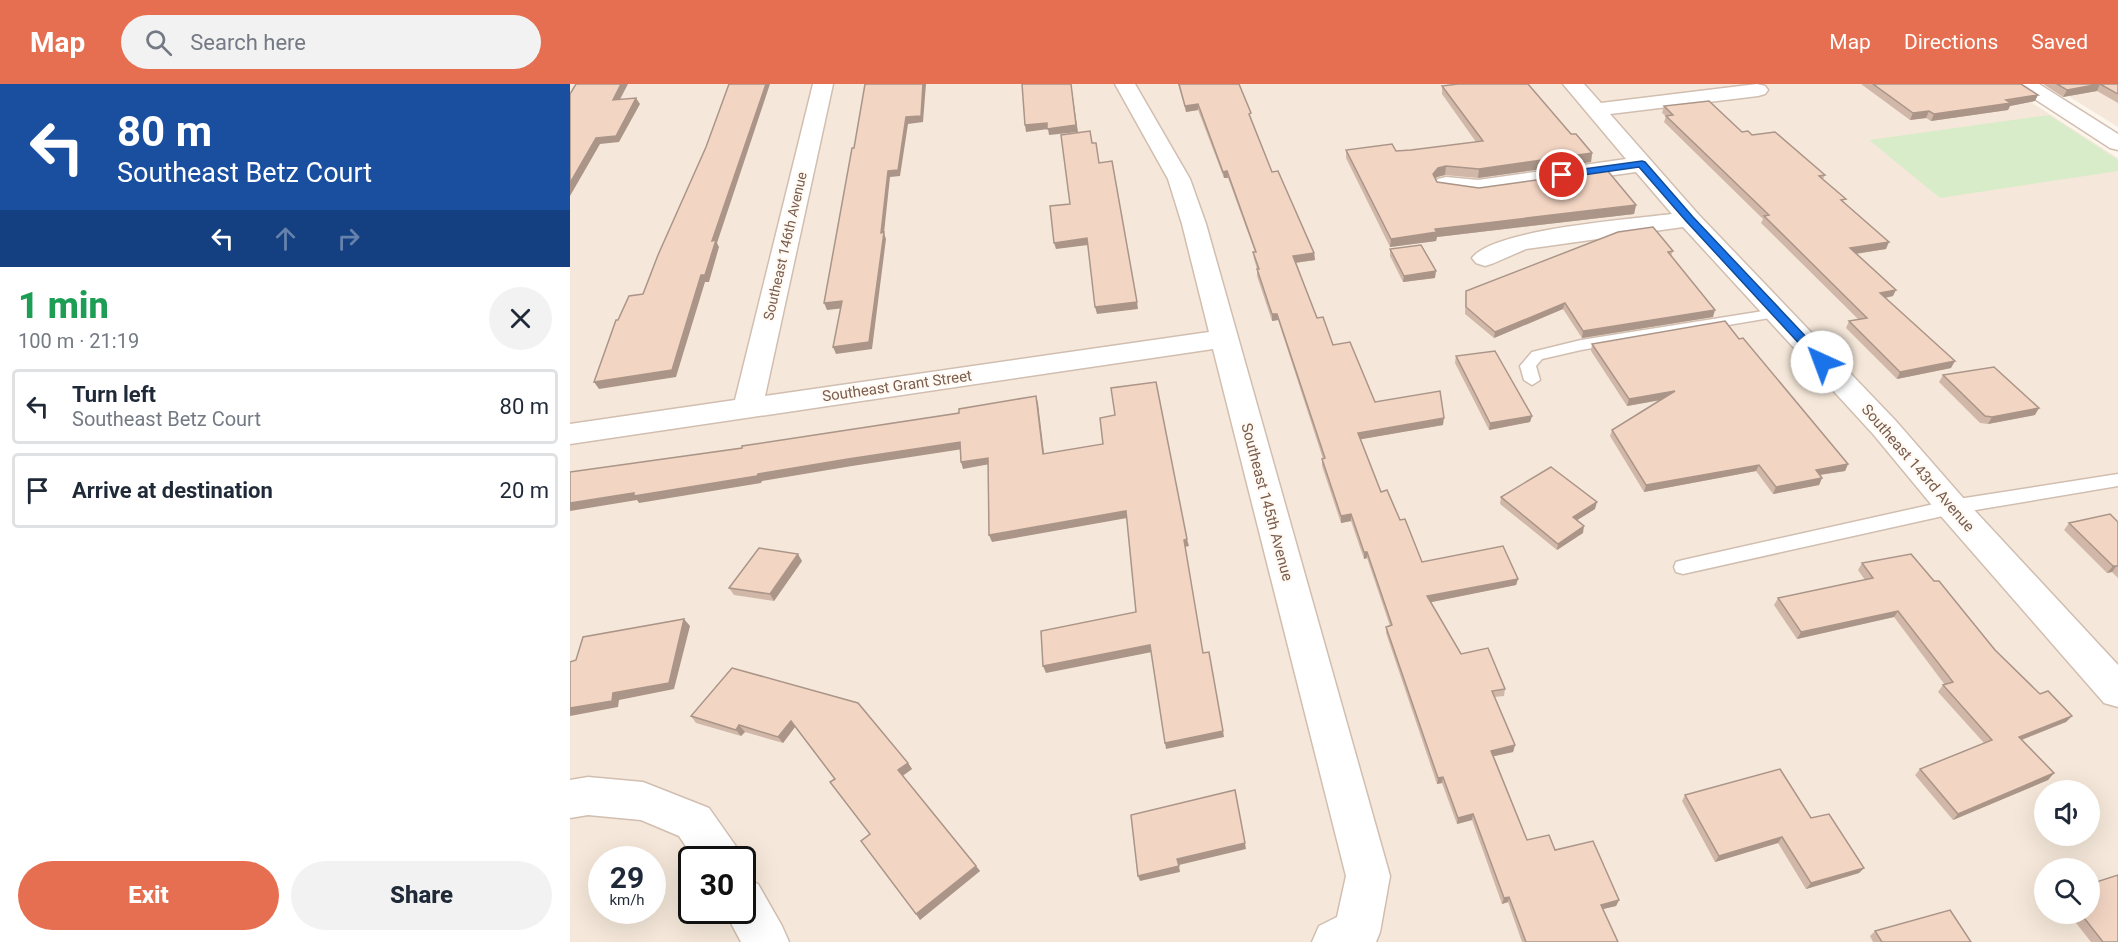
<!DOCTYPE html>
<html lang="en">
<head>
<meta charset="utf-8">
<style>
  body { margin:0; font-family:Roboto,sans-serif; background:#f2f2f3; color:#1f2937; height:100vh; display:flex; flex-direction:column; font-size:22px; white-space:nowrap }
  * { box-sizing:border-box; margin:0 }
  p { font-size:20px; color:#747a83 }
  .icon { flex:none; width:33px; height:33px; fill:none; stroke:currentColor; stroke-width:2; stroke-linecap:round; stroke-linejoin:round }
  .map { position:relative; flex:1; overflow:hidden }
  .drawer { display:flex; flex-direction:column; background:#fff; width:570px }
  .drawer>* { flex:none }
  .banner { background:#1a4fa0; color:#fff; overflow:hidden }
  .tools { position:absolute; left:1464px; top:696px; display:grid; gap:12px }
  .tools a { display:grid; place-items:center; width:66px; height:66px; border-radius:50%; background:#fff; box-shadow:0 6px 24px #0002; font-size:30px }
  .speed { position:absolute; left:18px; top:762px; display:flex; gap:12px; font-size:30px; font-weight:700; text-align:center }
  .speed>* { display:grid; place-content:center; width:78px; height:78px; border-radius:50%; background:#fff; box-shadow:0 6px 24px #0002; line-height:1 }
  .speed small { font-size:15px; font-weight:400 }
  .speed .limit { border:3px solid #111; border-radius:9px; background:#fff; color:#111 }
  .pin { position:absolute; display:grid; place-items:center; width:51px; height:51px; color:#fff; margin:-26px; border:3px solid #fff; border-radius:50%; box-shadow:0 2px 6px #0007 }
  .me { position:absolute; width:66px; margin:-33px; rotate:317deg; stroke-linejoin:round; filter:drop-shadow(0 0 4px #0008) }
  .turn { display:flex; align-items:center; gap:21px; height:126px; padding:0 18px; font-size:27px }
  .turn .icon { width:78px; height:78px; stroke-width:2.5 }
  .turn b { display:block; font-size:42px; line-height:51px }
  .lanes { display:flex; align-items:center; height:57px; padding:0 18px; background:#0003; justify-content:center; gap:30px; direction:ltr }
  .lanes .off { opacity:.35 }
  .round { display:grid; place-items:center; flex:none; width:63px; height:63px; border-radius:32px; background:#f2f2f3 }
  .head { display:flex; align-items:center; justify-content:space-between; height:102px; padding:0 18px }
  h1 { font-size:36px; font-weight:800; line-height:45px; color:#1e9e55 }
  .action { display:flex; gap:12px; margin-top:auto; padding:12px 18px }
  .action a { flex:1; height:69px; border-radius:36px; background:#e76f51; color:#fff; font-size:24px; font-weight:800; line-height:69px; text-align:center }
  .action a+a { background:#f2f2f3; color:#1f2937 }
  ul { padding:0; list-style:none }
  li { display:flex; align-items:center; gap:18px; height:75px; margin:0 12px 9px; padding:0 6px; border:3px solid #e0e1e3; border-radius:6px }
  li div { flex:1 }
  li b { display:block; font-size:22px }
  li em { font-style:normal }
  header { display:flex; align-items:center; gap:36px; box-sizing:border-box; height:84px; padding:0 30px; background:#e76f51; color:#fff }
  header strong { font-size:28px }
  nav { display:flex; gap:33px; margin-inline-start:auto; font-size:21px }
  .search { width:420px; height:54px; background:#f2f2f3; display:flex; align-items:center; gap:15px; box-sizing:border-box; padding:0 21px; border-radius:33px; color:#747a83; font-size:22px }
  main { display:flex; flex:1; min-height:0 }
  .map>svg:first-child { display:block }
</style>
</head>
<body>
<header>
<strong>Map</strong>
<div class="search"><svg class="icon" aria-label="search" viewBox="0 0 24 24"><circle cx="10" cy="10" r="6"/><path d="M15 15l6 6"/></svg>Search here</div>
<nav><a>Map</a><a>Directions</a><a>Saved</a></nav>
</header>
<main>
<section class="drawer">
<div class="banner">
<div class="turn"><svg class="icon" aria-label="left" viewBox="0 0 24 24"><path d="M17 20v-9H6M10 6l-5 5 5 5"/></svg><div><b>80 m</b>Southeast Betz Court</div></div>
<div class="lanes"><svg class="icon" aria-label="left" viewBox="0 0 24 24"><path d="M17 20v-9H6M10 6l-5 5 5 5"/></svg><svg class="icon off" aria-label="ahead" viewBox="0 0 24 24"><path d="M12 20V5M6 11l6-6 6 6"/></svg><svg class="icon off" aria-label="right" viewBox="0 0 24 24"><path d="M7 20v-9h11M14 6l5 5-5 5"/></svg></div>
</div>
<div class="head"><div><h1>1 min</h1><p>100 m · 21:19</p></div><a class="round"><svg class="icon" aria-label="close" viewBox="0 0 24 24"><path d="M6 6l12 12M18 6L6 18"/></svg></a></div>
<ul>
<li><svg class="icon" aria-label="left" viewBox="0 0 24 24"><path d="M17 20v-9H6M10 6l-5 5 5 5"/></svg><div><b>Turn left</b><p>Southeast Betz Court</p></div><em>80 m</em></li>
<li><svg class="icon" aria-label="arrive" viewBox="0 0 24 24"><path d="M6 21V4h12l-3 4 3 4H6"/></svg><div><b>Arrive at destination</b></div><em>20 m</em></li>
</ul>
<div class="action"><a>Exit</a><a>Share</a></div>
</section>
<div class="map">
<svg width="1548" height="858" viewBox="0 0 1548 858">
  <rect width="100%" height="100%" fill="#fdf6ec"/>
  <!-- residential -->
  <g fill="#f5e8da" fill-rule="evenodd">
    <path d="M0,0H1433L1548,74V858H0ZM1474,706H1520V752H1474ZM32,776H82V826H32ZM122,776H172V826H122ZM1474,784H1520V830H1474Z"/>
    <path d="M1479,0H1548V43Z"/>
  </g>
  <!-- green -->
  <path fill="#d8ecc9" d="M1479,31L1548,76V87L1370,114L1299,56Z"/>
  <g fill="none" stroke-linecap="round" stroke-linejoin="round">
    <!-- lane casing -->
    <g stroke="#d1beb0" stroke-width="3">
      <g id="lane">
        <path d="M1206,225L1213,229L1211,232L1011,266L972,275L966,282L970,296L962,301L954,296L950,282L962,268L1011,256Z"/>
        <path d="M1548,390V402L1382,430L1113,490L1106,488L1104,483L1106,478L1113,476L1382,416Z"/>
      </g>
    </g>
    <!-- street casing -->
    <g stroke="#d1beb0" stroke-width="3">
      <g id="street">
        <path d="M243,0H263L195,312L639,248L612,140L598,95L545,0H565L620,95L636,140L820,792L810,848L806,858H742L749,842L767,833L776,792L643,265L0,360V340L165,316Z"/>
        <path d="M993,0H1014L1031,19L1187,0L1195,2L1198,6L1195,10L1188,12L1040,30L1128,130L1325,336L1394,415L1548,581V623L1534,619L1370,431L1303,350L1113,143L956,165L924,179L915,182L906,179L902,174C923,145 1063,135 1102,130L1066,88L908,110L868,105L864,100L868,95L876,93L908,96L1056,75Z"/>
        <path d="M1445,0H1469L1548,50V66L1540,64L1448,4Z"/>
        <path d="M18,693L73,698L139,724L165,761L172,776H125L109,752L71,736L18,731L0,734V696Z"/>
        <path d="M172,794L188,800L212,842L219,858H171L154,826H172Z"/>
      </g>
    </g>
    <!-- lane -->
    <use href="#lane" fill="#fff" fill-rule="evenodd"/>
    <!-- street -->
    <use href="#street" fill="#fff" fill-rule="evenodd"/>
  </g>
  <!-- wall -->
  <g fill="#d1b7a8">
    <path d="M608,0H669L681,35L702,88L744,169L745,176L726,179L747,234L763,261L805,318L873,341L790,355L811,408L830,436L852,478L948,495L946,501L861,518L891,570L935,605L934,612L924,613L945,661L943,668L924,672L957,756L985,766L1049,816L1046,822L1033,825L1048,858H952L938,818L932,820L902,736L887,740L872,699L867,700L816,549V543L820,542L797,474L794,475L781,437L771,439L752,382V375H753L708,236L702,237L687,192V185L684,175L683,168H685L658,94H654L628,26L616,28Z"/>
    <path d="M1291,0H1451L1465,17L1440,22L1438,26L1361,37L1356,34L1340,36Z"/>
    <path d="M1473,0H1548V19L1527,7L1493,13Z"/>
    <path d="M872,2L1001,50L1022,69L1021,78L908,94L875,91L867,93L865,95L867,98L909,104L1066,121L1064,130L867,153L866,157L820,163L776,74V66L826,67L841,66L906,58L872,10Z"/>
    <path d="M1094,22L1182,51L1255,91L1253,95L1316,165L1286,170L1323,212L1316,214L1381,284L1327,295L1276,244L1279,237L1288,235L1191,139L1193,135L1094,38L1096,32L1092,29Z"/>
    <path d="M820,165L865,194L833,198L820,172Z"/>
    <path d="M1103,167L1101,172L1143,233L1012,254L993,225L924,254L895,230L896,207Z"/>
    <path d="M1169,255L1278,380L1275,387L1250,391L1252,394L1249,401L1203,410L1186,387L1074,408L1040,352L1042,346L1090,316L1057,322L1021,267L1022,260Z"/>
    <path d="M886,272L962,332L960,338L919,346L885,279Z"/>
    <path d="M1373,291L1465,331L1418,340L1410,339L1369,298Z"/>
    <path d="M931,413L1025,425L1007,436L1013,449L987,466L930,420Z"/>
    <path d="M1548,438V494L1542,488L1537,489L1494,446L1499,439Z"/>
    <path d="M232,477L204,517L164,511L159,504Z"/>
    <path d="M1292,479L1364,497L1425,566L1470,610L1502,632L1496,638L1452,656L1484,689L1478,696L1383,736L1345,691L1350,685L1414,659L1368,608L1373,601H1375L1324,533L1227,555L1204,521L1208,514L1295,496L1288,486Z"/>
    <path d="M162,584L338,679L342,685L333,692L410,787L350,836L300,750L265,695L225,643L213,659L175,648L171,652L126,639L121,632Z"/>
    <path d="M1115,711L1241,734L1294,784L1289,789L1236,805L1208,759L1145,778L1112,717Z"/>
    <path d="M1499,830H1520L1548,858H1521Z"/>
    <path d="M1305,847L1401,858H1303L1300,852Z"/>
  </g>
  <!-- shaded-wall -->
  <g fill="#aa9588">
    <path d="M51,0H58L46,23L43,16Z"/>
    <path d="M196,0H200L147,159L149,163L139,198H135L106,293L29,305L24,298L142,157Z"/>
    <path d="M353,0H356L353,38L338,40L330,92L320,93L314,149L316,155L302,265L266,270L263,263L311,149L318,87L336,33Z"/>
    <path d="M501,0L508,48L479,51L478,45L456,48L455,41Z"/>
    <path d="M1530,0L1527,7L1493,13L1497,6Z"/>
    <path d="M1468,11L1465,17L1440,22L1438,26L1361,37L1364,30Z"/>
    <path d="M66,14L70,20L49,58L30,60L0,112V99L26,54Z"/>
    <path d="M628,20V26L616,28L615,22Z"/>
    <path d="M1359,27L1356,34L1340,36L1343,29Z"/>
    <path d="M1022,69L1021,78L908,94L909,85Z"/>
    <path d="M876,82L875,91L867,93L862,99L863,90L868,84Z"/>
    <path d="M657,87L658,94H654L653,88Z"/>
    <path d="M1066,121L1064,130L867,153L866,157L820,163L821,155L865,145Z"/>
    <path d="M517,154L518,161L486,165L484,159Z"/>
    <path d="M1319,158L1316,165L1277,171L1280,164Z"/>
    <path d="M744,169L745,176L723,179V172Z"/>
    <path d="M866,187L865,194L833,198L834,192Z"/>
    <path d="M1326,206L1323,212L1307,215L1310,209Z"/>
    <path d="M272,217L275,224L257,226L254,219Z"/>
    <path d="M567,218L568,225L527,230L525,223Z"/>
    <path d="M995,219L993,225L924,254L925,248Z"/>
    <path d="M1145,226L1143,233L1012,254L1013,247Z"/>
    <path d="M702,230H707L708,236L702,237Z"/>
    <path d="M1385,277L1381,284L1327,295L1330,288Z"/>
    <path d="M1105,307L1102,314L1057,322L1059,315Z"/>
    <path d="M466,312L468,319L475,377L473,370Z"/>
    <path d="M1469,324L1465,331L1418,340L1422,333Z"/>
    <path d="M962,332L960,338L919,346L920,339Z"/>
    <path d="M874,334L873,341L787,356L788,349Z"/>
    <path d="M390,358L393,365L282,382L192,397L191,399L69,419L67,416L0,427V419L278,375Z"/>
    <path d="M418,374L420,380L393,385L391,378Z"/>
    <path d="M1278,380L1275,387L1242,392L1246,386Z"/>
    <path d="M1189,381L1186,387L1074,408L1076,401Z"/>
    <path d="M1252,394L1249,401L1203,410L1206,403Z"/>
    <path d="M1027,418L1025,425L1001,440L1003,433Z"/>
    <path d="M556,427L557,434L422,458L419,451Z"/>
    <path d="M781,430V437L771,439V432Z"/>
    <path d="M1014,442L1013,449L987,466L988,460Z"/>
    <path d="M617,455L619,462L615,463L614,456Z"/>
    <path d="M794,468H797V474L794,475Z"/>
    <path d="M228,470L232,477L204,517L200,510Z"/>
    <path d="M1547,481L1542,488L1537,489L1543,482Z"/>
    <path d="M948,495L946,501L857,519V512Z"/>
    <path d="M1328,527L1324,533L1227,555L1231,548Z"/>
    <path d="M114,535L120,542L104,605L49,616L48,623L0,632V624L43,609Z"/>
    <path d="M580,561L582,568L476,589L473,582Z"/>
    <path d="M1502,632L1496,638L1443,659L1449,653Z"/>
    <path d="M221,637L225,643L213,659L208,653Z"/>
    <path d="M169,641L175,648L171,652L166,646Z"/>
    <path d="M653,647L654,653L596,665L595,659Z"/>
    <path d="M945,661L943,668L920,673L921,667Z"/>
    <path d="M338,679L342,685L332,692L328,686Z"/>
    <path d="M1484,689L1478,696L1383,736L1388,730Z"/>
    <path d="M873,693L872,699L867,700L868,694Z"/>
    <path d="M903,730L902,736L887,740L888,734Z"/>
    <path d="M1212,753L1208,759L1145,778L1149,772Z"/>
    <path d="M675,759L676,765L609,781L607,775Z"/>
    <path d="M406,782L410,787L350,836L346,830Z"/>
    <path d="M609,782L610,788L570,797L568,792Z"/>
    <path d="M1294,784L1289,789L1236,805L1241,799Z"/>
    <path d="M939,813L938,818L932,820L934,814Z"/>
    <path d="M1049,816L1046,822L1029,826L1031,821Z"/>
  </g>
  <!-- building -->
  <g fill="#f3d5c3" stroke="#aa9588" stroke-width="1.5">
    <path d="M6,0H51L43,16L66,14L46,52L26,54L0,99V10Z"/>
    <path d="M159,0H196L142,157L146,156L135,191H131L102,286L24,298L46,236H48L59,212L73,210L88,171L136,63Z"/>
    <path d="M295,0H353L351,32L336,33L328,86L318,87L311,149L314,148L299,258L263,263L272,217L254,219L282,64H284Z"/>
    <path d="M452,0H501L506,41L477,45V39L455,41Z"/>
    <path d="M609,0H669L681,29L679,30L702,88L708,87L744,169L723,172L747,234L753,233L763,261L780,258L805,318L870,307L874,334L788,349L811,408L817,406L830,436L835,435L852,478L933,462L948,495L857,512L891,570L918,564L935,605L922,607L945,661L921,667L957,756L979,751L985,766L1023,757L1049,816L1031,821L1048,858H956L939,813L934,814L903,730L888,734L873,693L868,694L816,543L822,541L797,468H794L781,430L771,432L752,375L755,374L707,230H702L687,185H689L683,168H686L657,87L653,88L628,20L615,22Z"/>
    <path d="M888,0H958L1001,50H1006L1022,69L909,85L876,82L868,84L863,90L867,98L909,104L1037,86L1066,121L865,145L867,148L821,155L776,66L822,60L826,67L841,66L913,57L872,2Z"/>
    <path d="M1303,0H1451L1468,11L1436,16L1441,19L1364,30L1359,27L1343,29Z"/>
    <path d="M1487,0H1548V10L1530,0L1497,6Z"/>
    <path d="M1139,17L1172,48L1178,47L1182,51L1205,48L1255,91L1249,92L1276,115L1271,116L1319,158L1280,164L1326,206L1310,209L1385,277L1330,288L1279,237L1297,234L1194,132L1199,131L1096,32L1103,31L1094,22Z"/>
    <path d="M520,47L522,59H526L529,79L542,77L567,218L525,223L517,154L484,159L480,122L500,120L491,51Z"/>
    <path d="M1083,143L1103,167L1098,168L1145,226L1013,247L995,219L925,248L896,223V207L1048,148Z"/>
    <path d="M851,161L866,187L834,192L820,165Z"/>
    <path d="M1155,237L1169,255L1173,254L1278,380L1246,386L1252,394L1206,403L1189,381L1076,401L1042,346L1105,307L1059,315L1022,260Z"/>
    <path d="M925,267L962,332L920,339L886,272Z"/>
    <path d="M1424,283L1469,324L1422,333L1415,332L1373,291Z"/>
    <path d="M586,298L617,455L614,456L633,569L639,568L653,647L595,659L580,561L473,582L471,547L566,528L556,427L419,451L418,374L391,378L390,358L278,375L188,390L187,392L64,412V409L0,419V388L172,364V362L389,329V325L466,312L473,370L533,360L530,334L545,331L541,304Z"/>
    <path d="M981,383L1027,418L1003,433L1014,442L988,460L931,413Z"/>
    <path d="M1540,430L1548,438V482H1543L1499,439Z"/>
    <path d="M189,464L228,470L200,510L159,504Z"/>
    <path d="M1341,470L1364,497H1369L1425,566L1470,610L1478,607L1502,632L1449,653L1484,689L1388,730L1350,685L1422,656L1373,601L1383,598L1328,527L1231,548L1208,514L1303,494L1292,479Z"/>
    <path d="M114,535L99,599L43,609L42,617L0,624V578L6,576L13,553Z"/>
    <path d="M162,584L288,619L338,679L328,686L406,782L346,830L291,757L300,750L260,698L265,695L221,637L208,653L169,641L166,646L121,632Z"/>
    <path d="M1210,685L1241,734L1259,730L1294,784L1241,799L1212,753L1149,772L1115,711Z"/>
    <path d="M665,706L675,759L607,775L609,782L568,792L561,731Z"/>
    <path d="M1548,791V858H1533L1511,830H1520V800Z"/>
    <path d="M1380,826L1401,858H1312L1305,847Z"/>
  </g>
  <!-- route -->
  <path fill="#1a73e8" stroke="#114b97" stroke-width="1.5" d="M1072,77L1075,78L1123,133L1257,275V280H1248L1116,137L1069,83L992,94L987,91L992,88Z"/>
  <g text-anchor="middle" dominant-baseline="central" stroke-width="4.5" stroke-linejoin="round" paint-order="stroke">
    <!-- far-street labels -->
    <g font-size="14" fill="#7a5c4d" stroke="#fffaf3">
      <text transform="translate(215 162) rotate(-77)">Southeast 146th Avenue</text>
    </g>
    <!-- street labels -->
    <g font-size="15" fill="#7a5c4d" stroke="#fffaf3">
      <text transform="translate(327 302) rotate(-8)">Southeast Grant Street</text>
      <text transform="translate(1348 384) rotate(49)">Southeast 143rd Avenue</text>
      <text transform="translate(697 418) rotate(75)">Southeast 145th Avenue</text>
    </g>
  </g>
</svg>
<div class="tools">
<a><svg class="icon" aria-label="sound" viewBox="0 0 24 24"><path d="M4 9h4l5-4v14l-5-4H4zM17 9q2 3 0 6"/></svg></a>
<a><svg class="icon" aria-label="search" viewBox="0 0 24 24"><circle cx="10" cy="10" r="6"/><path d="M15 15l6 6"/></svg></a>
</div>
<div class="speed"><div>29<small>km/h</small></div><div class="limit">30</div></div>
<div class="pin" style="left:992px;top:91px;background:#d93025"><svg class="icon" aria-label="arrive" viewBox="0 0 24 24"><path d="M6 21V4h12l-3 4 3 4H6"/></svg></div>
<svg class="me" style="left:1252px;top:278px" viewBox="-20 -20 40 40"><circle r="19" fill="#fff"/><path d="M0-13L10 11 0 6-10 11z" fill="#1a73e8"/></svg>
</div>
</main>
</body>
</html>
